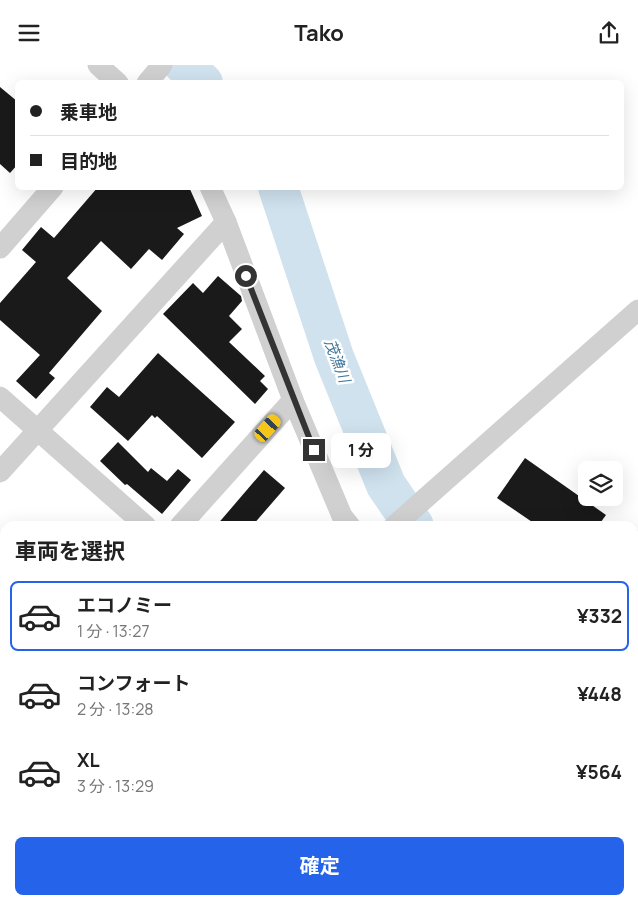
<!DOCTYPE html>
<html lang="ja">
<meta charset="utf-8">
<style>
:root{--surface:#fff;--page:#f2f2f2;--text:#222;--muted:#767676;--line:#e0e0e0;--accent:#2563eb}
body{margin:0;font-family:Manrope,"Noto Sans JP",sans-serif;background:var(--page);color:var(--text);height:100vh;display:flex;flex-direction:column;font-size:19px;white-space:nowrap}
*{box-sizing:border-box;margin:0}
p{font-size:16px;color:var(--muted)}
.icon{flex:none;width:28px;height:28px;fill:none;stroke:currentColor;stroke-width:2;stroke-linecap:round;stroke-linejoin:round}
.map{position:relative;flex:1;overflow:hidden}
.details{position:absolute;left:0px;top:456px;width:639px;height:384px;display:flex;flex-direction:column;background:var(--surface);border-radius:15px 15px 0 0;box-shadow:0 5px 20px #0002}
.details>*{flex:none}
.top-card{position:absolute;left:15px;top:15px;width:609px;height:110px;border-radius:8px;box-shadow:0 5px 20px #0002;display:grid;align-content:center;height:110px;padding:0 15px;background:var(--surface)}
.controls{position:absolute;left:578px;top:396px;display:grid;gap:10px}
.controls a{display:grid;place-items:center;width:45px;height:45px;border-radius:8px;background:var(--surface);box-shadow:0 5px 20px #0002;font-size:25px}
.end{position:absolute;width:22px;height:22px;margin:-11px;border:6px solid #333;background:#fff;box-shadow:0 0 0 2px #fff}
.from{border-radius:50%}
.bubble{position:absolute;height:35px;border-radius:8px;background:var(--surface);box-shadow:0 5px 20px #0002;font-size:16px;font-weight:700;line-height:35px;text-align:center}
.car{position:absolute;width:15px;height:30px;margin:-15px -8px;border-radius:6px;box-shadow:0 0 4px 1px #0007;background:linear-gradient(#f5c518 24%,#345 0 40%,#f5c518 0 76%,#345 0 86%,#f5c518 0)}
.top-card b{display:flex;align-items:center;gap:18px;height:48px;font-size:19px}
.top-card b+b{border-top:1px solid var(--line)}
.top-card i{width:12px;height:12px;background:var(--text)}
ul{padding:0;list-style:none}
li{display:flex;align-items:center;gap:15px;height:70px;margin:0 10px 8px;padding:0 5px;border:2px solid transparent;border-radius:8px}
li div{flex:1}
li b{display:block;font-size:19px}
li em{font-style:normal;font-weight:700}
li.current{border-color:var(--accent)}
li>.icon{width:45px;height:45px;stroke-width:1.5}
h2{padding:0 15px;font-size:22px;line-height:60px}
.primary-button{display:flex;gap:10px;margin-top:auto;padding:10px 15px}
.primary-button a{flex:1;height:58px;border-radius:8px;background:var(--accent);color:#fff;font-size:20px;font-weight:700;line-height:58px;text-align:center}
header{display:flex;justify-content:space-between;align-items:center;height:65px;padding:0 15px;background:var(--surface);font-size:22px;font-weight:700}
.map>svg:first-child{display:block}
</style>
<header><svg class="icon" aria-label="menu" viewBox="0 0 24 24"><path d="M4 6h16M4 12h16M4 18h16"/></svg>Tako<svg class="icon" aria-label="share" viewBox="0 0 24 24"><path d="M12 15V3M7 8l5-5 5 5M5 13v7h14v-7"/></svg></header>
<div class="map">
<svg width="638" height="839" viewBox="0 0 638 839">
<rect width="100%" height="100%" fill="#fff"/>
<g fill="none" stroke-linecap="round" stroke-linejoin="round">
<!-- river -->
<g stroke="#cfe2ee" stroke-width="40">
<polyline points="184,0 203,18"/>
<polyline points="278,122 334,292 386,420 414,461"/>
<polyline points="634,632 638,635"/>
</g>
</g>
<!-- building -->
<g fill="#1a1a1a">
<polygon points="0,22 18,37 18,99 10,108 0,99"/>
<polygon points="98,122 189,122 202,151 177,163 184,169 162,195 149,184 131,204 101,176 67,213 102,246 49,308 55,313 36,334 16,316 40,290 0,255 0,238 36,197 22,185 41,162 54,173"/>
<polygon points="218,211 241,231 242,236 229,251 242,264 229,277 265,311 260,316 268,324 255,339 163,249 193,218 203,228"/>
<polygon points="158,288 235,357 202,393 157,351 155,353 152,350 128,376 90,342 107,322 119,332"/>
<polygon points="118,377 148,407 151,403 167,416 178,404 191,415 162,449 127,419 125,420 100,396"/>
<polygon points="525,393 606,450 598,461 538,461 497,433"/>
<polygon points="264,405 285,423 252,461 216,461"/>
</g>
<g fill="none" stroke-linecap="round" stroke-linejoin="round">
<!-- minor -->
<g stroke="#d0d0d0" stroke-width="21">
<polyline points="98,0 118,18"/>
<polyline points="147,18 162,0"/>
<polyline points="210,122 226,157 293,335 342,451 350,461"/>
<polyline points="0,183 53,122"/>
<polyline points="0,332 146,461"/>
<polyline points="0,407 226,157"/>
<polyline points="180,461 293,335"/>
<polyline points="394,461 638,245"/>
<polyline points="0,799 5,803"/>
<polyline points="634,816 638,807"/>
<polyline points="542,835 548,839"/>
<polyline points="0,839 5,832"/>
<polyline points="620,839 623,835"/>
</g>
<!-- major -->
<g stroke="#ababab" stroke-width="28">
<polyline points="634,485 638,479"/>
<polyline points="376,839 379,835"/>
</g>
</g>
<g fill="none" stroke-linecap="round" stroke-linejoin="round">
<!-- route -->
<polyline stroke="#333" stroke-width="6" points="246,211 314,385"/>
</g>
<g text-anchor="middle" stroke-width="5" stroke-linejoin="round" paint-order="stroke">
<!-- water labels -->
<g font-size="15" font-style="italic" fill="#3f7597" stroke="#fff">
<text transform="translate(337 296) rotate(69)" y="5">茂漁川</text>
</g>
</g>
</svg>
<div class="controls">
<a><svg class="icon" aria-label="layers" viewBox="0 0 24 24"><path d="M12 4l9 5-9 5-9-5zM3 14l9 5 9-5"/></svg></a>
</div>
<i class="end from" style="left:246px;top:211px"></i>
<i class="end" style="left:314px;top:385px"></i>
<div class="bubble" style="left:331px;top:368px;width:60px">1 分</div>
<i class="car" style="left:268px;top:363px;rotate:42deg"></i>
<div class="top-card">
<b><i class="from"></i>乗車地</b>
<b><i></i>目的地</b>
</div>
<section class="details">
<h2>車両を選択</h2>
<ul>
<li class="current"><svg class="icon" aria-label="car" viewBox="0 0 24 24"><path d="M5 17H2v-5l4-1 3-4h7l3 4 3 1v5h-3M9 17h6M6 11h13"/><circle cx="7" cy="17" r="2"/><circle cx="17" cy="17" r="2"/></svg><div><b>エコノミー</b><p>1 分 · 13:27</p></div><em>¥332</em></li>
<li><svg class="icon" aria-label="car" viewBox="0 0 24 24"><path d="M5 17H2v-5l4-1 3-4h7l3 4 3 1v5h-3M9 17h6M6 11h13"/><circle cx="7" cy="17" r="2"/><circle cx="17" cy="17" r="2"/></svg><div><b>コンフォート</b><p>2 分 · 13:28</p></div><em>¥448</em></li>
<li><svg class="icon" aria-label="car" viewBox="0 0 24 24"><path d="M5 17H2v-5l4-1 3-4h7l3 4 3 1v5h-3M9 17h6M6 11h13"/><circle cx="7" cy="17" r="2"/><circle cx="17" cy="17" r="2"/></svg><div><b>XL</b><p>3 分 · 13:29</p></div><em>¥564</em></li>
</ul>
<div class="primary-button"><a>確定</a></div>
</section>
</div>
